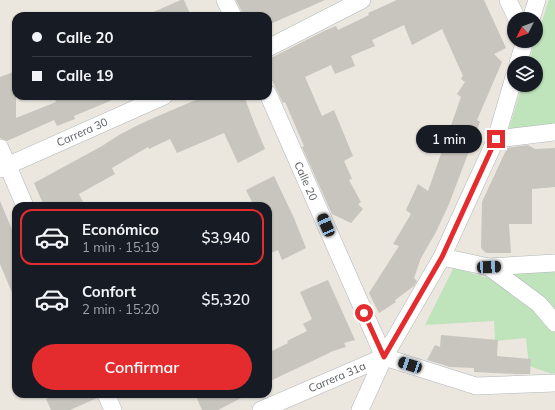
<!DOCTYPE html>
<html lang="es">
<meta charset="utf-8">
<style>
:root{--surface:#171b24;--page:#242831;--text:#f1f3f6;--muted:#9ea1a6;--line:#363941;--accent:#e42c2f}
body{margin:0;font-family:Mulish,sans-serif;background:var(--page);color:var(--text);height:100vh;display:flex;flex-direction:column;font-size:15px;white-space:nowrap}
*{box-sizing:border-box;margin:0}
p{font-size:13px;color:var(--muted)}
.icon{flex:none;width:22px;height:22px;fill:none;stroke:currentColor;stroke-width:2;stroke-linecap:round;stroke-linejoin:round}
.map{position:relative;flex:1;overflow:hidden}
.details{position:absolute;left:12px;top:202px;width:260px;height:196px;display:flex;flex-direction:column;background:var(--surface);border-radius:12px;box-shadow:0 1px 3px #0004}
.details>*{flex:none}
.guide{position:absolute;left:12px;top:12px;width:260px;height:88px;border-radius:12px;box-shadow:0 1px 3px #0004;display:grid;align-content:center;height:88px;padding:0 20px;background:var(--surface)}
.needle{width:26px;rotate:228deg}
.tools{position:absolute;left:507px;top:12px;display:grid;gap:8px}
.tools a{display:grid;place-items:center;width:36px;height:36px;border-radius:50%;background:var(--surface);box-shadow:0 1px 3px #0004;font-size:20px}
.end{position:absolute;width:18px;height:18px;margin:-9px;border:5px solid #e42c2f;background:#fff;box-shadow:0 0 0 2px #fff}
.from{border-radius:50%}
.bubble{position:absolute;height:28px;border-radius:14px;background:var(--surface);box-shadow:0 1px 3px #0004;font-size:13px;font-weight:600;line-height:28px;text-align:center}
.car{position:absolute;width:12px;height:24px;margin:-12px -6px;border-radius:5px;box-shadow:0 0 3px 1px #0007;background:linear-gradient(#222 24%,#8ab4d8 0 40%,#222 0 76%,#8ab4d8 0 86%,#222 0)}
.guide b{display:flex;align-items:center;gap:14px;height:38px;font-size:15px}
.guide b+b{border-top:1px solid var(--line)}
.guide i{width:10px;height:10px;background:var(--text)}
ul{padding:7px 0 0;list-style:none}
li{display:flex;align-items:center;gap:12px;height:56px;margin:0 8px 6px;padding:0 12px;border:2px solid transparent;border-radius:12px}
li div{flex:1}
li b{display:block;font-size:15px}
li em{font-style:normal;font-weight:600}
li.active{border-color:var(--accent)}
li>.icon{width:36px;height:36px;stroke-width:1.5}
.action{display:flex;gap:8px;margin-top:auto;padding:8px 20px}
.action a{flex:1;height:46px;border-radius:24px;background:var(--accent);color:#fff;font-size:16px;font-weight:600;line-height:46px;text-align:center}
.map>svg:first-child{display:block}
</style>
<div class="map">
<svg width="555" height="410" viewBox="0 0 555 410">
<rect width="100%" height="100%" fill="#ebe7df"/>
<!-- green -->
<g fill="#bfe3bb">
<polygon points="549,0 555,0 555,124 509,129 522,85 536,85 536,63 529,63 535,41 536,41 538,33"/>
<polygon points="454,267 483,277 555,270 555,373 552,374 529,366 526,338 495,341 494,321 425,325"/>
</g>
<!-- building -->
<g fill="#c8c4be">
<polygon points="181,0 184,0 191,16 144,16"/>
<polygon points="236,0 325,0 268,25 268,16 243,16 242,12"/>
<polygon points="397,0 484,0 506,48 494,54 502,62 477,120 480,122 449,204 436,232 421,258 414,278 417,281 414,286 395,300 396,302 379,313 369,293 399,246 393,244 411,214 406,210 418,184 428,191 461,97 457,94 465,82 461,79 463,76 442,29 412,45 404,25 372,40 375,46 351,56 355,66 335,74 331,65 305,77 322,116 334,110 353,156 344,161 352,179 349,180 361,202 358,204 363,209 351,223 332,214 302,147 304,146 285,102 283,103 268,72 268,58 273,57 324,31 336,26 338,30 369,15 368,13"/>
<polygon points="16,71 16,118 56,102 54,96 122,96 74,116 75,119 57,126 54,120 7,141 0,138 0,77"/>
<polygon points="205,96 244,96 255,125 265,149 238,163 224,133 177,153 170,139 149,149 148,147 112,168 115,174 79,194 85,206 44,206 34,183 102,146 119,135 136,126 158,116"/>
<polygon points="528,145 535,149 555,148 555,187 532,189 532,224 509,224 511,253 486,253 481,248 482,202 507,148"/>
<polygon points="274,176 294,218 306,248 282,260 278,250 268,254 268,206 254,206 246,190"/>
<polygon points="0,201 16,239 16,302 0,264"/>
<polygon points="328,280 355,340 344,343 346,347 333,351 302,366 268,382 268,353 288,343 287,341 307,331 303,324 312,319 300,292"/>
<polygon points="441,335 498,340 497,356 531,359 530,374 516,374 474,372 474,368 450,367 427,360 435,345 440,347"/>
<polygon points="56,394 96,394 97,398 70,410 51,410 46,399"/>
<polygon points="195,394 249,394 218,410 202,410"/>
</g>
<g fill="none" stroke-linecap="round" stroke-linejoin="round">
<!-- street casing -->
<g stroke="#b2b6ba" stroke-width="18">
<g id="street">
<polyline points="225,0 233,16"/>
<polyline points="508,0 517,19"/>
<polyline points="531,19 537,0"/>
<polyline points="268,48 362,0"/>
<polyline points="518,63 525,41"/>
<polyline points="268,94 384,357"/>
<polyline points="496,139 555,132"/>
<polyline points="0,148 25,206"/>
<polyline points="0,169 164,96"/>
<polyline points="442,257 489,267 555,263"/>
<polyline points="489,267 539,304 555,323"/>
<polyline points="106,394 113,410"/>
<polyline points="261,410 384,357 476,386 555,383"/>
<polyline points="360,410 384,357 442,257 496,139 514,77"/>
</g>
</g>
<!-- street -->
<use href="#street" stroke="#fff" stroke-width="17"/>
</g>
<g fill="none" stroke-linecap="round" stroke-linejoin="round">
<!-- route -->
<polyline stroke="#e42c2f" stroke-width="5" points="364,313 384,357 442,257 496,139"/>
</g>
<g text-anchor="middle" stroke-width="3" stroke-linejoin="round" paint-order="stroke">
<!-- street labels -->
<g font-size="11" fill="#585c60" stroke="#fff">
<text transform="translate(82 132) rotate(-24)" y="4">Carrera 30</text>
<text transform="translate(306 181) rotate(66)" y="4">Calle 20</text>
<text transform="translate(337 377) rotate(-23)" y="4">Carrera 31a</text>
</g>
</g>
</svg>
<div class="tools">
<a><svg class="needle" viewBox="-14 -14 28 28"><path d="M0-13l5 13h-10z" fill="#e53935"/><path d="M0 13l5-13h-10z" fill="#9ea1a6"/></svg></a>
<a><svg class="icon" aria-label="layers" viewBox="0 0 24 24"><path d="M12 4l9 5-9 5-9-5zM3 14l9 5 9-5"/></svg></a>
</div>
<i class="end from" style="left:364px;top:313px"></i>
<i class="end" style="left:496px;top:139px"></i>
<div class="bubble" style="left:416px;top:125px;width:66px">1 min</div>
<i class="car" style="left:326px;top:225px;rotate:336deg"></i>
<i class="car" style="left:489px;top:267px;rotate:87deg"></i>
<i class="car" style="left:410px;top:365px;rotate:288deg"></i>
<div class="guide">
<b><i class="from"></i>Calle 20</b>
<b><i></i>Calle 19</b>
</div>
<section class="details">
<ul>
<li class="active"><svg class="icon" aria-label="car" viewBox="0 0 24 24"><path d="M5 17H2v-5l4-1 3-4h7l3 4 3 1v5h-3M9 17h6M6 11h13"/><circle cx="7" cy="17" r="2"/><circle cx="17" cy="17" r="2"/></svg><div><b>Económico</b><p>1 min · 15:19</p></div><em>$3,940</em></li>
<li><svg class="icon" aria-label="car" viewBox="0 0 24 24"><path d="M5 17H2v-5l4-1 3-4h7l3 4 3 1v5h-3M9 17h6M6 11h13"/><circle cx="7" cy="17" r="2"/><circle cx="17" cy="17" r="2"/></svg><div><b>Confort</b><p>2 min · 15:20</p></div><em>$5,320</em></li>
</ul>
<div class="action"><a>Confirmar</a></div>
</section>
</div>
